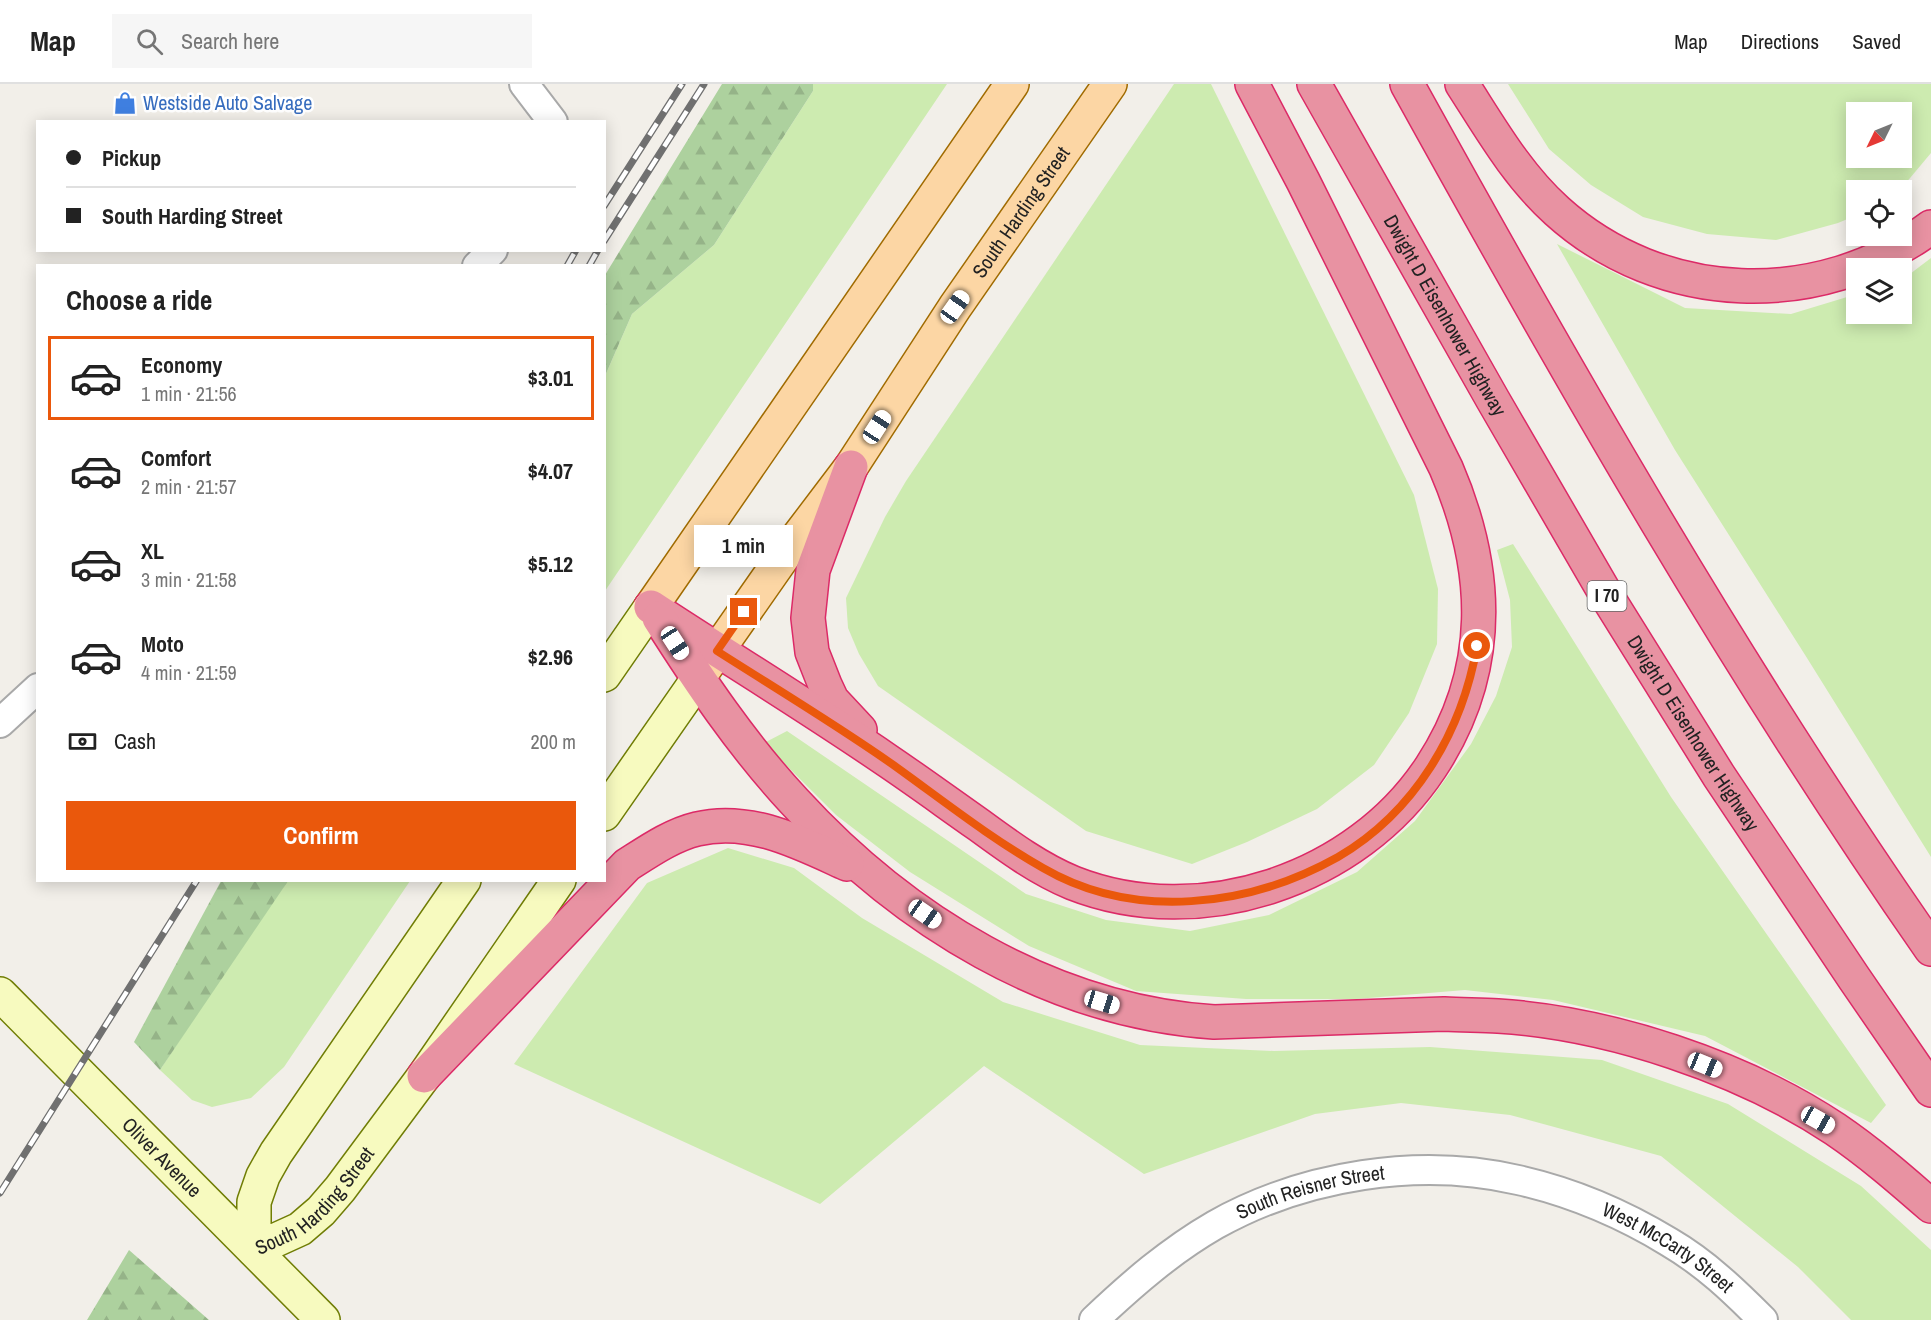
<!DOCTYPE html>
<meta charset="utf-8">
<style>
:root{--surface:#fff;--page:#f6f6f6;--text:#222;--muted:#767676;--line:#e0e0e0;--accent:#ea580c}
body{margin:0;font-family:"Archivo Narrow",sans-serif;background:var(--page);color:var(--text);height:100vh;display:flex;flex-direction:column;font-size:22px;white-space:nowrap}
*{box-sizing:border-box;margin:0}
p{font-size:20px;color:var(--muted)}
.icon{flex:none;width:33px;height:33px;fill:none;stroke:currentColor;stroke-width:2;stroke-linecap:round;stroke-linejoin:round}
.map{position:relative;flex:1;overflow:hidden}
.details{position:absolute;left:36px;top:180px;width:570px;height:618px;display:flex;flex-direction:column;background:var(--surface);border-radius:0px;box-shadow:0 3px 15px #0003}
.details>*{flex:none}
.banner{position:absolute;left:36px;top:36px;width:570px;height:132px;border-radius:0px;box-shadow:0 3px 15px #0003;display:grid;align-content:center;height:132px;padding:0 30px;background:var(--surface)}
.needle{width:39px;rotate:227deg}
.buttons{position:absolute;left:1846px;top:18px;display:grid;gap:12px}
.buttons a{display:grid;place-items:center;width:66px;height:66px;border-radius:0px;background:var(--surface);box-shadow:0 3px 15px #0003;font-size:30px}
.end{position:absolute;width:27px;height:27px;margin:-14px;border:8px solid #ea580c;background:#fff;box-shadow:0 0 0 3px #fff}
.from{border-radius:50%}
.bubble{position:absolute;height:42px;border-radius:0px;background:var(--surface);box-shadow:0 3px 15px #0003;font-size:20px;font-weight:700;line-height:42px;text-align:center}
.car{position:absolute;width:18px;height:36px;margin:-18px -9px;border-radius:8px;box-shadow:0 0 4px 2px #0007;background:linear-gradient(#fff 24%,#345 0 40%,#fff 0 76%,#345 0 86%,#fff 0)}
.banner b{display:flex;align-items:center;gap:21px;height:57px;font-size:22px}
.banner b+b{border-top:2px solid var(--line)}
.banner i{width:15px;height:15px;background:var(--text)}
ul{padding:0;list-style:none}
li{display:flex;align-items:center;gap:18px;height:84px;margin:0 12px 9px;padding:0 18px;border:3px solid transparent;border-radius:0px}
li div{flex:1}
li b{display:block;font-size:22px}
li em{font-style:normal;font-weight:700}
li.selected{border-color:var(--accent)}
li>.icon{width:54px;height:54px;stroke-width:1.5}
h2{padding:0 30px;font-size:27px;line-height:72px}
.pay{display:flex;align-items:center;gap:15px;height:66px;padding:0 30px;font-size:22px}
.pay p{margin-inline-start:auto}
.button{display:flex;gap:12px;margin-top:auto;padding:12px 30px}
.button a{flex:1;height:69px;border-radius:0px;background:var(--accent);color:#fff;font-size:24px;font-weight:700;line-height:69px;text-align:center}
header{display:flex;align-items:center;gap:36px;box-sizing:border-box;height:84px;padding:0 30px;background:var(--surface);border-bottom:2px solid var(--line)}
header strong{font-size:28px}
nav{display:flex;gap:33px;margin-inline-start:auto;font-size:21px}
.search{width:420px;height:54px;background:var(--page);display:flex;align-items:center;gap:15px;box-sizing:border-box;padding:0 21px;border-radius:0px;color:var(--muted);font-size:22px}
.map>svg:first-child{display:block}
</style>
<header>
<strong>Map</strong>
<div class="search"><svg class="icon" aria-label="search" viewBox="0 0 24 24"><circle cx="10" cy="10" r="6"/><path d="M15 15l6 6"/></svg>Search here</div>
<nav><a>Map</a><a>Directions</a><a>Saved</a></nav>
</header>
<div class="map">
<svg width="1931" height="1236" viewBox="0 0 1931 1236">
<defs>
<pattern id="forest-firs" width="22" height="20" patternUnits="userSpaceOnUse" patternTransform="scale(1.5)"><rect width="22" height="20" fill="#add19e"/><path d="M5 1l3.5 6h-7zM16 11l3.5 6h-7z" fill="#95b388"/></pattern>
</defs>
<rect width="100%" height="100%" fill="#f2efe9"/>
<!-- grass -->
<g fill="#cdebb0" fill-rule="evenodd">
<polygon points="813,0 947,0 605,507 605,292 632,230 714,161 813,7"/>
<polygon points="1174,0 1211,0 1414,411 1438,505 1437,560 1409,629 1374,681 1317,725 1247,758 1192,780 1086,747 878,602 859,570 848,544 846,514 885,433 906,397"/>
<path d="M1508,0h423v69l-31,37h-43v25l-19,8 -62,17 -69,-6 -64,-17 -52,-32 -42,-36zM1857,28h45v46h-45z"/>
<polygon points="1557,160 1685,224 1791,230 1857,210 1857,230 1902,230 1902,196 1931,174 1931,773 1807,574 1675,366"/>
<polygon points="1513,460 1671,713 1886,1021 1871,1039 1705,952 1553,916 1465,906 1356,915 1246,915 1136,907 1029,862 910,788 836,731 764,659 787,647 1026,810 1106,836 1190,847 1269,831 1357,788 1415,737 1471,660 1496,612 1512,563 1510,516 1497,466"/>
<polygon points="728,764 794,784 862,834 1003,918 1140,961 1274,967 1430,963 1602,976 1728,1020 1861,1102 1931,1166 1931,1236 1851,1236 1798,1183 1661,1072 1510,1031 1401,1019 1315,1030 1144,1090 984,982 820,1120 514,980 647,799"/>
<polygon points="284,797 410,797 284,983 251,1014 212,1023 192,1016 160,986"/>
</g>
<!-- forest -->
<g fill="url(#forest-firs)">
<polygon points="722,0 813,0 813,7 714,161 632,230 605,292 605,191"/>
<polygon points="221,797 288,797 160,986 134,958"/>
<polygon points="129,1166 209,1236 87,1236"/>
</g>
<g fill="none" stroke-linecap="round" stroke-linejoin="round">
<!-- street casing -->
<g stroke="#a9a9a9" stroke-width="32">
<g id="street">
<polyline points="524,0 553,38"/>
<polyline points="477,182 493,166"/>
<polyline points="0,639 38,604"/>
<path id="s1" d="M1094,1236c38,-36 76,-69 121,-95 89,-50 204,-68 303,-45 53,12 105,34 151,62 36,21 65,49 94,78"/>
</g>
</g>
<!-- secondary casing -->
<g stroke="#707d05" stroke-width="36">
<g id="secondary">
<polyline points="604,591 651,523"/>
<polyline points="604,730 698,595"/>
<path id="s2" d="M464,796l-188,273 -13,23 -9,26v48l46,-21 21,-18 19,-22 84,-113 135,-196"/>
<path id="s3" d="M0,910l323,326"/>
</g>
</g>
<!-- primary casing -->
<g stroke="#a06b00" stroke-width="36">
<g id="primary">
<polyline points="651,523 1012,0"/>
<path id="s4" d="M701,590l84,-120 66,-87 104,-160 155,-223"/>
</g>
</g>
<!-- highway casing -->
<g stroke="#dc2a67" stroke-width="36">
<g id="highway">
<path id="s5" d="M1314,0l179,316 115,198 111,178 135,202 77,112"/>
<path d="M1407,0c163,295 331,588 524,865"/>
<path d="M1462,0c29,45 55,91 95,127 104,94 262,100 374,16"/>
<polyline points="851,383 813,486 808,534 812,568 825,601 832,616 860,646"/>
<path d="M651,523c79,52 160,101 237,154 31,21 61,43 91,64 30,22 60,44 94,58 127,50 284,-3 358,-116 63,-96 59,-197 15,-299l-143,-287 -51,-97"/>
<path d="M659,534c40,63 83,127 135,183 109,119 256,210 420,221l230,-8c18,1 36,1 54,2 111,7 244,51 337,113 34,23 65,50 96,77"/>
<path d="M424,992l203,-211c22,-14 45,-30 70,-36 53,-13 104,14 150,35"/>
</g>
</g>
<!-- street -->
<use href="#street" stroke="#fff" stroke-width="28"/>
<!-- secondary -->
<use href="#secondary" stroke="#f7fabf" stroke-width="33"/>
<!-- primary -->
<use href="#primary" stroke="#fcd6a4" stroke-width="33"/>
<!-- highway -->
<use href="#highway" stroke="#e892a2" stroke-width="33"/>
<!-- rail casing -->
<g stroke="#707070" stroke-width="7">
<g id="rail">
<polyline points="604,122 682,0"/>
<polyline points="604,157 704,0"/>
<polyline points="567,182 576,166"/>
<polyline points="589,182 598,166"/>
<polyline points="0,1109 197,796"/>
</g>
</g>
<!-- rail -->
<use href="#rail" stroke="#fff" stroke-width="4.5" stroke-dasharray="14" stroke-linecap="butt"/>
</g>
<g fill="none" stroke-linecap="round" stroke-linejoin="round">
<!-- route -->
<path stroke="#ea580c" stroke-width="8" d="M744,528l-27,39c58,37 118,73 175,113 49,35 98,74 151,104 91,53 206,39 295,-11 77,-45 124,-125 139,-211"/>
</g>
<!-- icons -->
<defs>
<g id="shop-bare" transform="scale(1.8)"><path d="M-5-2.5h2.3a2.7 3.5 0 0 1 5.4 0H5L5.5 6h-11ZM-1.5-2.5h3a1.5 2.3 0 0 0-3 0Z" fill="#3f7fe0" stroke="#fff" stroke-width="2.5" paint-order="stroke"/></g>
</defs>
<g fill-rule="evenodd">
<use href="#shop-bare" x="125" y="19"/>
</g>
<g text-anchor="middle" stroke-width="5" stroke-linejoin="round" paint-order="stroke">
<!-- shield labels -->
<rect fill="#fff" stroke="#646464" stroke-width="1.5" x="1587.5" y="497" width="39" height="30" rx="4.5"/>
<g font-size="18" font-weight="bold" fill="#222">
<text x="1607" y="518">I 70</text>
</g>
<!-- shop labels -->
<g font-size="20" fill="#366cbe" stroke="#fff" text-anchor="start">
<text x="143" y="26">Westside Auto Salvage</text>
</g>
<!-- street labels -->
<g font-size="20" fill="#222" stroke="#fff">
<text dy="7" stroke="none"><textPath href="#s4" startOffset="562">South Harding Street</textPath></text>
<text dy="7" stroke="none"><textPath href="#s5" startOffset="266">Dwight D Eisenhower Highway</textPath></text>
<text dy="7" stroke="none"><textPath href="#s5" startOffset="752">Dwight D Eisenhower Highway</textPath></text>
<text dy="7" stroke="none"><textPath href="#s3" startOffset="230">Oliver Avenue</textPath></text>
<text dy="7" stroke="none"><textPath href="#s2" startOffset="513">South Harding Street</textPath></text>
<text dy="7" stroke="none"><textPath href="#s1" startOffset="256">South Reisner Street</textPath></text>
<text dy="7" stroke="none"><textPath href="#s1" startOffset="633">West McCarty Street</textPath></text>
</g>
</g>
</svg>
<div class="buttons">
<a><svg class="needle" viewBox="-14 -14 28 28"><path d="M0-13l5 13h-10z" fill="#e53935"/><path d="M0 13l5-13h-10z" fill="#767676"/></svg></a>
<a><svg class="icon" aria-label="locate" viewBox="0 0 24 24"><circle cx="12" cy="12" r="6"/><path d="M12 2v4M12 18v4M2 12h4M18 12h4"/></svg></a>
<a><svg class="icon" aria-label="layers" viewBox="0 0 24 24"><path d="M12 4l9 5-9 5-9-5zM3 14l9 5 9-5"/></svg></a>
</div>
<i class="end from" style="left:1477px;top:562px"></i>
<i class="end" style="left:744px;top:528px"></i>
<div class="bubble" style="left:694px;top:441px;width:99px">1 min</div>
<i class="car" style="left:955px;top:223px;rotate:35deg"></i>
<i class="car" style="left:877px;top:343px;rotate:33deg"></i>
<i class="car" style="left:675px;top:559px;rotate:147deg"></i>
<i class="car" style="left:925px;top:830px;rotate:125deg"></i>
<i class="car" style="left:1102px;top:918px;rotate:107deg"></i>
<i class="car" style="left:1705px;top:981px;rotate:112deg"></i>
<i class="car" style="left:1818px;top:1036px;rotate:119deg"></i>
<div class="banner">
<b><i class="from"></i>Pickup</b>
<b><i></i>South Harding Street</b>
</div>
<section class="details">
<h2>Choose a ride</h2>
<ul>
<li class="selected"><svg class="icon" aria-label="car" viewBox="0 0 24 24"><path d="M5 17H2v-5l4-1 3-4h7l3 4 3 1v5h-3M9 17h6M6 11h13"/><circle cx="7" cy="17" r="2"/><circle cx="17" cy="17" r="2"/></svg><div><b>Economy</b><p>1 min · 21:56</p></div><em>$3.01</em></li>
<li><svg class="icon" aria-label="car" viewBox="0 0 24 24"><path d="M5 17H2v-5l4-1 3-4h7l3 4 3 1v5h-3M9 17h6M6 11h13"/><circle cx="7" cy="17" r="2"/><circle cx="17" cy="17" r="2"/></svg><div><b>Comfort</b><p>2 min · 21:57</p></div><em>$4.07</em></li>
<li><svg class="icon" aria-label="car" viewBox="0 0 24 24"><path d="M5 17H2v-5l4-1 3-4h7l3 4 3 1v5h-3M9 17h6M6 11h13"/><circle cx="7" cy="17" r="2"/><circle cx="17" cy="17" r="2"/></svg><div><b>XL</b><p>3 min · 21:58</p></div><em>$5.12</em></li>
<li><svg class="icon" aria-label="car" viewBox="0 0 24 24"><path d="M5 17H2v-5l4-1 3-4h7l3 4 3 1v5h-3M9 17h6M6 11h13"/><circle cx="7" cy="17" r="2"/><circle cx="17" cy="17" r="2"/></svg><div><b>Moto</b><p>4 min · 21:59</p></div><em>$2.96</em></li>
</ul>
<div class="pay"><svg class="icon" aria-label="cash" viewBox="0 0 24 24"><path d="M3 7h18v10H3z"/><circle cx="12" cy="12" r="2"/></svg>Cash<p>200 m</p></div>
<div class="button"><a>Confirm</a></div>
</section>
</div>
